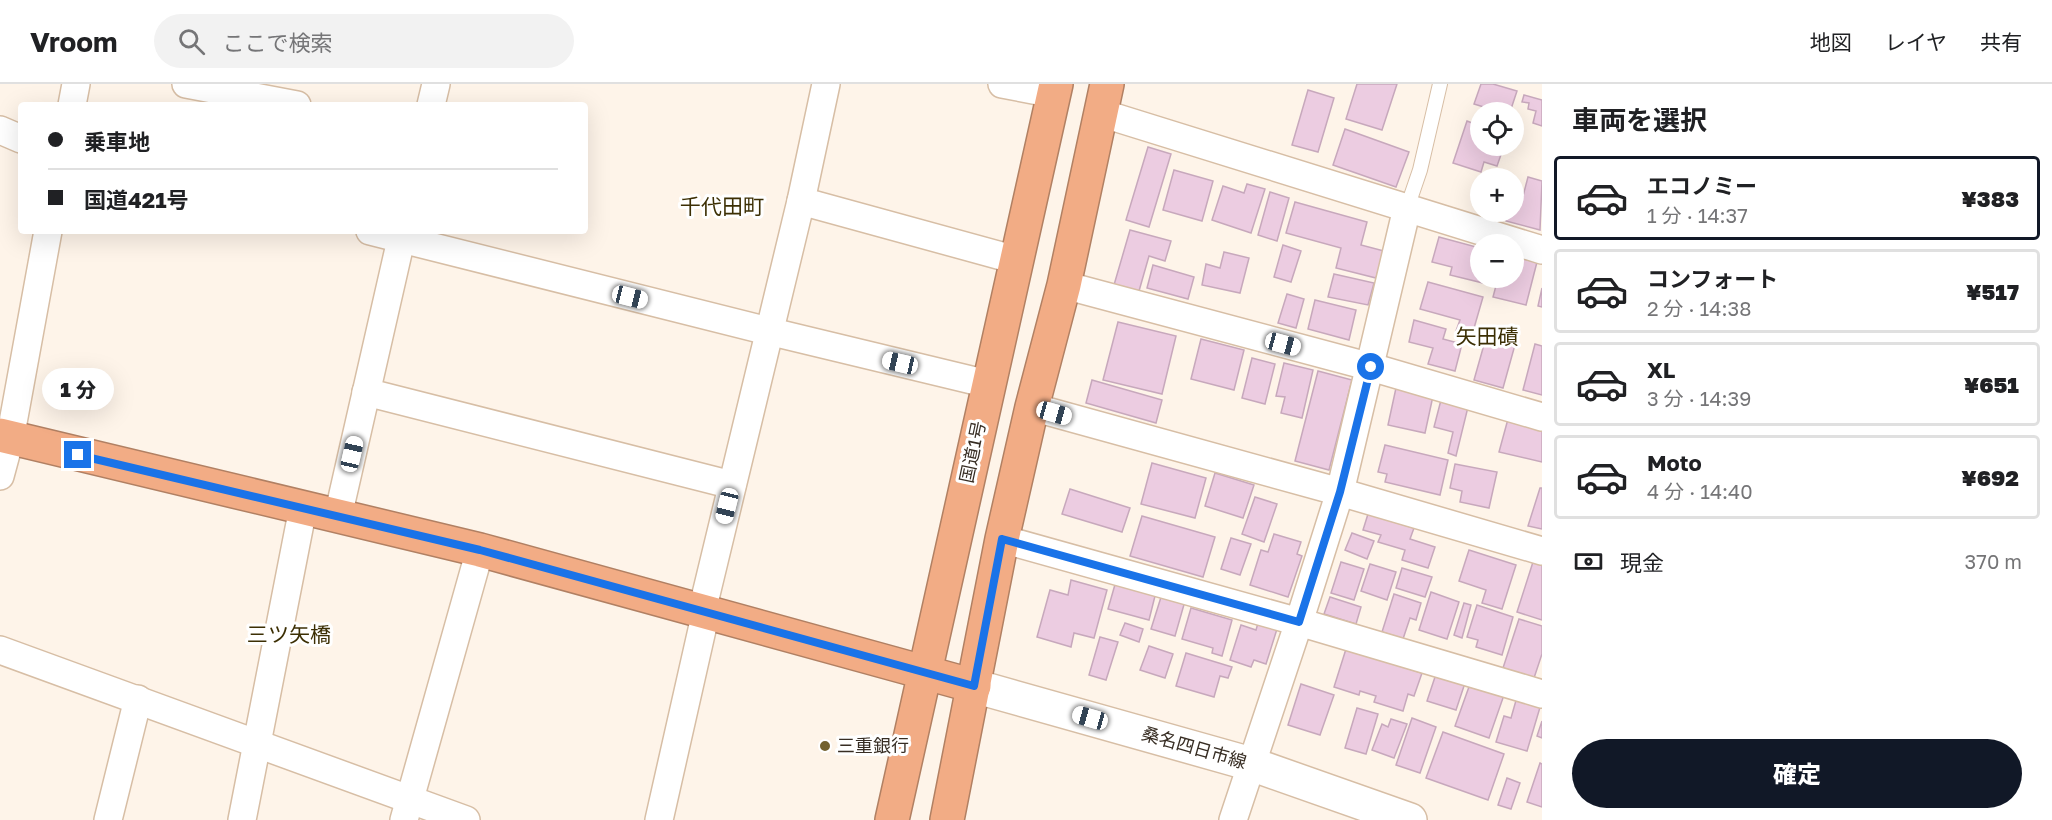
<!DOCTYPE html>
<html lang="ja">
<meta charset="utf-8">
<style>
:root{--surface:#fff;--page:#f2f2f2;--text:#202124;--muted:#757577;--line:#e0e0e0;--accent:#111827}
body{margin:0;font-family:"Golos Text","Noto Sans JP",sans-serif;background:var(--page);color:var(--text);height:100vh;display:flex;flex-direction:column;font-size:22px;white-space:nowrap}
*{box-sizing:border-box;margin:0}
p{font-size:20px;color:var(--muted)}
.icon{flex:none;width:33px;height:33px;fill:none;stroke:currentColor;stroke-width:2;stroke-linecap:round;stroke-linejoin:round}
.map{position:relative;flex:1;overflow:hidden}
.sheet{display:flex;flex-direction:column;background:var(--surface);width:510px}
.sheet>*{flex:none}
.hud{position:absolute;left:18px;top:18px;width:570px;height:132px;border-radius:6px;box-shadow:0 6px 24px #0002;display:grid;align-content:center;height:132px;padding:0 30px;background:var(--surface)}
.tools{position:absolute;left:1470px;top:18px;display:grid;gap:12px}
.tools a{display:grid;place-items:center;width:54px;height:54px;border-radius:50%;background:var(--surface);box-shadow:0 6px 24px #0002;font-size:30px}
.end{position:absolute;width:27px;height:27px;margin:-14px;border:8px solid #1a73e8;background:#fff;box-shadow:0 0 0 3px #fff}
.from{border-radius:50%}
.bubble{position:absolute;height:42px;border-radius:21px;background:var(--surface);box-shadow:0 6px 24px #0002;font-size:20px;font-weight:800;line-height:42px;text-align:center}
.car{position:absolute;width:18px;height:36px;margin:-18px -9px;border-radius:8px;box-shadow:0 0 4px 2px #0007;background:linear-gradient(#fff 24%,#345 0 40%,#fff 0 76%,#345 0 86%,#fff 0)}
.hud b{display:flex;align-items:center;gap:21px;height:57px;font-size:22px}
.hud b+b{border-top:2px solid var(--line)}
.hud i{width:15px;height:15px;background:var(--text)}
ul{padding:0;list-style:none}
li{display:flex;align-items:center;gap:18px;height:84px;margin:0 12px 9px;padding:0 18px;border:3px solid var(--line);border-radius:6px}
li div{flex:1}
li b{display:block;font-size:22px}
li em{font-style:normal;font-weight:800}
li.active{border-color:var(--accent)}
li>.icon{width:54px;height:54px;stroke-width:1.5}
h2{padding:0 30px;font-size:27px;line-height:72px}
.pay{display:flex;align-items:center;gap:15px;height:66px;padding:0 30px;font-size:22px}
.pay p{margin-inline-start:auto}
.button{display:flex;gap:12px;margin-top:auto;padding:12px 30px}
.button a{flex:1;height:69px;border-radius:36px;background:var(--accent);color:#fff;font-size:24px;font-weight:800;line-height:69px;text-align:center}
header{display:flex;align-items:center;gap:36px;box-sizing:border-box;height:84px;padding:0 30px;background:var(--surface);border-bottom:2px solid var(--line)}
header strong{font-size:28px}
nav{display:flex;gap:33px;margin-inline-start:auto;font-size:21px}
.search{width:420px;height:54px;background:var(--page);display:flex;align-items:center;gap:15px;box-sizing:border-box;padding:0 21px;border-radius:33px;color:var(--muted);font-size:22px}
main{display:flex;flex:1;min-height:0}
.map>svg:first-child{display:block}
</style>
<header>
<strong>Vroom</strong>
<div class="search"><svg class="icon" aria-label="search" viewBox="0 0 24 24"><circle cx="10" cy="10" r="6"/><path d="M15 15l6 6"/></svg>ここで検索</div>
<nav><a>地図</a><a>レイヤ</a><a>共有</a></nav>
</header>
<main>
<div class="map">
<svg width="1542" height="736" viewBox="0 0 1542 736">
<rect width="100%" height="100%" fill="#fef4e9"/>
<!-- building -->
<g fill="#eccce1" stroke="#c7a8bc" stroke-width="1.5">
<polygon points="1357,0 1397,0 1382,46 1346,35"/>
<polygon points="1481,0 1493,0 1517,7 1510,28 1500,28 1474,20"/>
<polygon points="1308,6 1334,14 1318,68 1292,61"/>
<polygon points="1524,11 1542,16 1542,42 1533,39 1536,27 1528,25 1529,19 1522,18"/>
<polygon points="1467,37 1480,42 1480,62 1504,62 1497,82 1484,78 1481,88 1453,79"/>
<polygon points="1345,45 1409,68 1396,103 1333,81"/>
<polygon points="1148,63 1171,70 1149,143 1126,136"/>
<polygon points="1174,86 1213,97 1202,137 1163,126"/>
<polygon points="1528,93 1542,97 1540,146 1506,137 1508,128 1514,128 1514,110 1523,112"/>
<polygon points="1247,100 1265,105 1251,149 1212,136 1223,102 1244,109"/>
<polygon points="1270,108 1289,114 1277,157 1258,151"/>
<polygon points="1295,118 1367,138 1361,161 1384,167 1376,194 1336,184 1341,164 1286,149"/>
<polygon points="1130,146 1171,157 1165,177 1149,172 1139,207 1114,201"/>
<polygon points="1439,153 1480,164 1480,194 1484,194 1483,199 1450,191 1452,183 1432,178"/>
<polygon points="1283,161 1301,167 1291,198 1274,193"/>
<polygon points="1224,168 1249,174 1240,209 1202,201 1206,180 1220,184"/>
<polygon points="1519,174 1537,178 1526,221 1493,213 1498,194 1513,197"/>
<polygon points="1153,181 1194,193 1188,215 1147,204"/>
<polygon points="1334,190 1374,199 1368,221 1328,213"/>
<polygon points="1428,198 1483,213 1472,251 1456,247 1460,236 1420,225"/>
<polygon points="1542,204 1542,223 1538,222"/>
<polygon points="1287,210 1304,215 1296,244 1278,239"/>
<polygon points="1315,216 1356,226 1349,256 1308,245"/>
<polygon points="1414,236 1446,245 1443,255 1462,260 1455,287 1428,280 1433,264 1409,258"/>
<polygon points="1118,238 1176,252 1162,310 1103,296"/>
<polygon points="1489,243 1518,250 1503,304 1474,296"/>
<polygon points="1201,255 1244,266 1234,306 1191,295"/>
<polygon points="1535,260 1542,262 1542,311 1523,306"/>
<polygon points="1252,274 1275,280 1265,320 1242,314"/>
<polygon points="1284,279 1313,286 1302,334 1281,329 1285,313 1276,312"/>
<polygon points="1318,287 1352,296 1329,386 1295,377"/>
<polygon points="1092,296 1162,316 1156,339 1086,319"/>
<polygon points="1396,304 1433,312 1425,349 1388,341"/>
<polygon points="1441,316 1468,323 1456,372 1448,369 1453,348 1434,343"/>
<polygon points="1508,335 1542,344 1542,378 1499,368"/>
<polygon points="1385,361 1448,376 1440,411 1385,398 1387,390 1378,388"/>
<polygon points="1152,379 1206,394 1195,434 1141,420"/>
<polygon points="1455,380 1497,388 1489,424 1460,418 1462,407 1450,404"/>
<polygon points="1215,389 1254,401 1243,434 1205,422"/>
<polygon points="1540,404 1542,404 1542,445 1528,442"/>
<polygon points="1070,405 1130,424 1122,448 1062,430"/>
<polygon points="1255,413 1277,420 1264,458 1242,450"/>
<polygon points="1368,430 1414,444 1410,455 1435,463 1428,484 1402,476 1405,466 1378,458 1381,451 1363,446"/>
<polygon points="1142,432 1215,453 1203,493 1130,472"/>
<polygon points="1352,449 1374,457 1367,475 1345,466"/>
<polygon points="1274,450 1301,458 1297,470 1302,472 1288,513 1250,501 1261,466 1268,468"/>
<polygon points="1231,454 1251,460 1240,491 1221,485"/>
<polygon points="1469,466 1516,481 1502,525 1482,519 1486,506 1459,497"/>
<polygon points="1341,478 1364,485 1354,516 1331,509"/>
<polygon points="1533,478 1542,481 1542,536 1517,528"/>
<polygon points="1370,480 1396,488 1387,516 1361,507"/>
<polygon points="1402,484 1432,493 1425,513 1396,504"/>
<polygon points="1071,496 1107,506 1094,554 1074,549 1071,563 1037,553 1050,506 1068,511"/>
<polygon points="1116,497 1156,508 1149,536 1108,525"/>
<polygon points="1431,508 1459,518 1447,555 1419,546"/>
<polygon points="1162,510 1185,517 1175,552 1151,545"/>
<polygon points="1394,510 1421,519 1416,536 1410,534 1403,555 1382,548"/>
<polygon points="1330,513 1361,523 1356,540 1324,530"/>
<polygon points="1464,519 1471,521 1462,554 1454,551"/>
<polygon points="1477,521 1513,533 1502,571 1476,563 1478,556 1467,553"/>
<polygon points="1191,524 1232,536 1222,572 1212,569 1213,564 1182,555"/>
<polygon points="1519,535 1542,542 1542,570 1534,594 1503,584"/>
<polygon points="1125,539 1143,545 1139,558 1120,551"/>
<polygon points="1258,539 1277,545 1266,580 1254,576 1251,583 1230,576 1241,541 1256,546"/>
<polygon points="1100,553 1118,558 1106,596 1089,591"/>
<polygon points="1149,562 1173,570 1165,594 1140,586"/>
<polygon points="1346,565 1422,589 1414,612 1408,610 1403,627 1374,618 1376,612 1360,607 1359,611 1334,603"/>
<polygon points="1186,569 1232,583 1228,594 1220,592 1214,613 1176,602"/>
<polygon points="1436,590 1465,599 1456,626 1427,617"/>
<polygon points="1301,600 1334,611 1320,651 1288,641"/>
<polygon points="1470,600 1504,611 1489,654 1455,642"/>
<polygon points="1517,613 1541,620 1527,667 1496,658 1504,632 1511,634"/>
<polygon points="1357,624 1378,630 1366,670 1345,664"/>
<polygon points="1412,634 1436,643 1420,689 1396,681"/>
<polygon points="1391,635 1407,640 1394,674 1372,666 1382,640 1388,643"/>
<polygon points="1542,637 1542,654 1537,652"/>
<polygon points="1443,648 1504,670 1488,716 1426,694"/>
<polygon points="1540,679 1542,680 1542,723 1527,718"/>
<polygon points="1507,694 1520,699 1511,725 1498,721"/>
</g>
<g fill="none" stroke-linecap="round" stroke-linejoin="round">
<!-- lane casing -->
<g stroke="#d7bea5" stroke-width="16">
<polyline id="lane" points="1407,124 1420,86 1440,0"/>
</g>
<!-- street casing -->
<g stroke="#d7bea5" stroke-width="30">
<g id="street">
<polyline points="186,0 297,21"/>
<polyline points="1002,0 1054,10"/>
<polyline points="72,21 76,0"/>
<polyline points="431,21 436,0"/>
<polyline points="1101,29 1542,166"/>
<polyline points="0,46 21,55"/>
<polyline points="801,117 1016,176"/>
<polyline points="370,147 768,247 988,300"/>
<polyline points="1064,201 1371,283 1542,333"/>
<polyline points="366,308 732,401"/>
<polyline points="1032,323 1340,408 1542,467"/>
<polyline points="0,392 10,355 48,147"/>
<polyline points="338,432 403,147"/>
<polyline points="1002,455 1299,538 1542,610"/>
<polyline points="702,527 801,117 826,0"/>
<polyline points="0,566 466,736"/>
<polyline points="108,736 138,615"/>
<polyline points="242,736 303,424"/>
<polyline points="404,736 480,466"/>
<polyline points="659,736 706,528"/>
<polyline points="1233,736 1299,538 1340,408 1407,124"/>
</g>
</g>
<!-- secondary casing -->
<g stroke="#d7bea5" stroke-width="36">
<polyline id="secondary" points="974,602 1251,680 1410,736"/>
</g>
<!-- highway casing -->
<g stroke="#b18063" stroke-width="36">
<g id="highway">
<polyline points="0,351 480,466 974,602"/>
<polyline points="892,736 1056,0"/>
<polyline points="947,736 1002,455 1032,323 1064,201 1107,0"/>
</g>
</g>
<!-- lane -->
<use href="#lane" stroke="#fff" stroke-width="14"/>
<!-- street -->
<use href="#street" stroke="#fff" stroke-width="27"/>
<!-- secondary -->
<use href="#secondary" stroke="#fff" stroke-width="33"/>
<!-- highway -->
<use href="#highway" stroke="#f2ac85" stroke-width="33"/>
</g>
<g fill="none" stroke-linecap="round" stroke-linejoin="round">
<!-- route -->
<polyline stroke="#1a73e8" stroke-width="8" points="78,371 480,466 974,602 1002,455 1299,538 1340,408 1371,283"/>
</g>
<!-- markers -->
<circle fill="#72612f" stroke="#fff" stroke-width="2" cx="825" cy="662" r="6"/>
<g text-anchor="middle" stroke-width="6" stroke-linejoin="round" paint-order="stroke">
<!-- street labels -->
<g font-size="18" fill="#372d23" stroke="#fff">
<text transform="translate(973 368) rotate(-78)" y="6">国道1号</text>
<text transform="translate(1194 664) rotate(16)" y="6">桑名四日市線</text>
</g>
<!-- poi labels -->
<g font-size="18" fill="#372d23" stroke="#fff" text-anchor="start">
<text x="837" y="668">三重銀行</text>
</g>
<!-- quarter labels -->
<g font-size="21" fill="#3c2f04" stroke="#fff">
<text x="722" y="130">千代田町</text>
<text x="1487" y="260">矢田磧</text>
<text x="289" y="558">三ツ矢橋</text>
</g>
</g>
</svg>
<div class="tools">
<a><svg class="icon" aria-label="locate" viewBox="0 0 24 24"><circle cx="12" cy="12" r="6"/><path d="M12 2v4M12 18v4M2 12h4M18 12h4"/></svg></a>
<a>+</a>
<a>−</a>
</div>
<i class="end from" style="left:1371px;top:283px"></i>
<i class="end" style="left:78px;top:371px"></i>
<div class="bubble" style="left:42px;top:284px;width:72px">1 分</div>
<i class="car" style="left:630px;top:213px;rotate:104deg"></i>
<i class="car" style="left:1283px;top:260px;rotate:105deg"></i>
<i class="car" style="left:900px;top:279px;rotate:283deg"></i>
<i class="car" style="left:1054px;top:329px;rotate:106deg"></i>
<i class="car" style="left:352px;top:370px;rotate:13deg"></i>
<i class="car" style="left:727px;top:422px;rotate:194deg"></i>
<i class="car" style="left:1090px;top:634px;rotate:286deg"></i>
<div class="hud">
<b><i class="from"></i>乗車地</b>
<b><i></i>国道421号</b>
</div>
</div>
<section class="sheet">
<h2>車両を選択</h2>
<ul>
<li class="active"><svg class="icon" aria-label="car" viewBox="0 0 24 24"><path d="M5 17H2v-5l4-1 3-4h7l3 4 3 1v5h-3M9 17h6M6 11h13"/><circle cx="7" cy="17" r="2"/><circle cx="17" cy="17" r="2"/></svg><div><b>エコノミー</b><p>1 分 · 14:37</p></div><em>¥383</em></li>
<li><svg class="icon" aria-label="car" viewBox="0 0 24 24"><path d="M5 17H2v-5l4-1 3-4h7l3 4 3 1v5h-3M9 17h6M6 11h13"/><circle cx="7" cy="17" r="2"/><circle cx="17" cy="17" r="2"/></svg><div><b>コンフォート</b><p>2 分 · 14:38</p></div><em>¥517</em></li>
<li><svg class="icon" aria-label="car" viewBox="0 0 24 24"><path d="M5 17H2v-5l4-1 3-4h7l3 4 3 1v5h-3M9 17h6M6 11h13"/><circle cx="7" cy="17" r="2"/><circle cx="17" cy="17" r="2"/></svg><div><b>XL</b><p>3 分 · 14:39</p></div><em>¥651</em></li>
<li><svg class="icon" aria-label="car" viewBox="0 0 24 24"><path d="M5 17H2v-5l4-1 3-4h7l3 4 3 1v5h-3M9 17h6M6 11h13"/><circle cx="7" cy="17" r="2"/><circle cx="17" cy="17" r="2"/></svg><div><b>Moto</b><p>4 分 · 14:40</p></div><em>¥692</em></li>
</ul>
<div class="pay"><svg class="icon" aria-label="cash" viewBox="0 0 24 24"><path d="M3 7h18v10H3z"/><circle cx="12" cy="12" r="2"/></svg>現金<p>370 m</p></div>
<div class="button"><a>確定</a></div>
</section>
</main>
